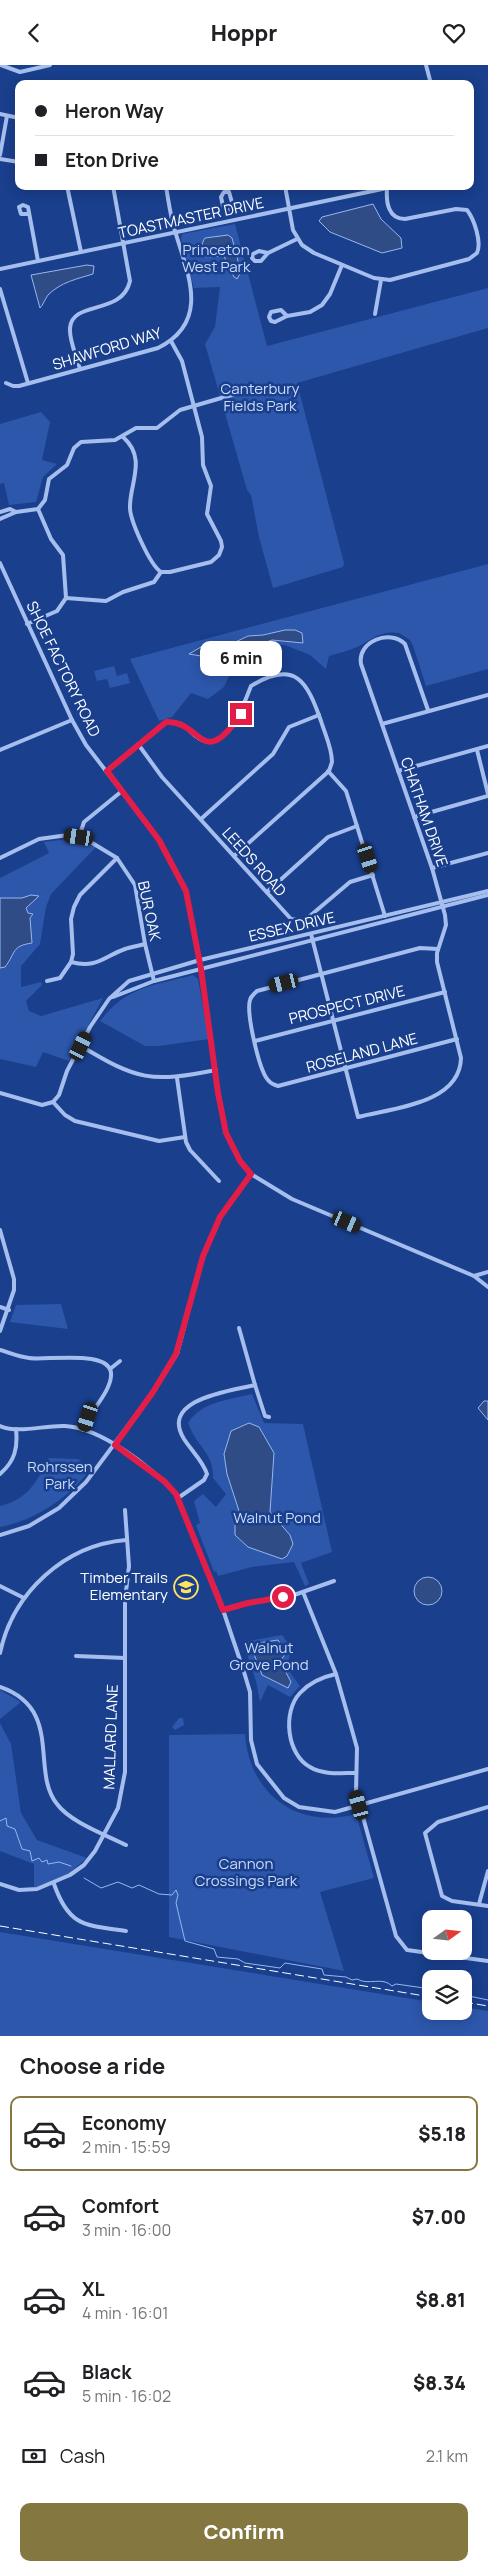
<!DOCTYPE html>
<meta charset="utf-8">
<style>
:root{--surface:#fff;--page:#f2f2f2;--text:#202124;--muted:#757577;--line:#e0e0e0;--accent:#847840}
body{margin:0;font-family:Manrope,sans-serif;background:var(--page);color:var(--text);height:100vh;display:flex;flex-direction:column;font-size:19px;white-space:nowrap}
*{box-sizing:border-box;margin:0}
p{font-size:16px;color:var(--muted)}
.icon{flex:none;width:28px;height:28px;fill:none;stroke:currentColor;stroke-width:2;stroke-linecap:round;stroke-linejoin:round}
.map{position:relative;height:1971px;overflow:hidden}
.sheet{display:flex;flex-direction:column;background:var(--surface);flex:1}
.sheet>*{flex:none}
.top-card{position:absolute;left:15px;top:15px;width:459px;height:110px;border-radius:10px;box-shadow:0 2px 12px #0003;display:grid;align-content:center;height:110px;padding:0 20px;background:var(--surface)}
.needle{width:32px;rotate:75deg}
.fabs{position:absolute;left:422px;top:1845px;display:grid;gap:10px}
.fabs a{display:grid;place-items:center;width:50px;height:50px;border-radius:10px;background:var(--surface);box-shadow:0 2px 12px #0003;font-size:25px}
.end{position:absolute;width:22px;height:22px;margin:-11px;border:6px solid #e11d48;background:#fff;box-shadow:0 0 0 2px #fff}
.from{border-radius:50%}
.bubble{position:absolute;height:35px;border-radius:10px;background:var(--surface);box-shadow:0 2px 12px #0003;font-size:16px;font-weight:800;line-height:35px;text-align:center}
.car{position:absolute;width:15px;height:30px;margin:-15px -8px;border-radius:6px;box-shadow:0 0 4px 1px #0007;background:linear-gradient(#222 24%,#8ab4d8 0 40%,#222 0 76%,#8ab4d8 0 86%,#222 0)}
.top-card b{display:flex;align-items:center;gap:18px;height:48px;font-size:19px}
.top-card b+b{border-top:1px solid var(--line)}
.top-card i{width:12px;height:12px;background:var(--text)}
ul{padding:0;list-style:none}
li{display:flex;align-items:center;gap:15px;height:75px;margin:0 10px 8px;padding:0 10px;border:2px solid transparent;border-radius:10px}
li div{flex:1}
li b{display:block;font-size:19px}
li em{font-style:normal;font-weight:800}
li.current{border-color:var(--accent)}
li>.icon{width:45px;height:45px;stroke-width:1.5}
h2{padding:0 20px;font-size:22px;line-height:60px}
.pay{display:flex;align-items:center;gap:12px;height:55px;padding:0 20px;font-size:19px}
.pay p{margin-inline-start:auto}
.cta{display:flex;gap:10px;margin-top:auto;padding:10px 20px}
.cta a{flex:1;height:58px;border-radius:10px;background:var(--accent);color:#fff;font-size:20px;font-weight:800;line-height:58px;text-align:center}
header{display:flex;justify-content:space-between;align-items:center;height:65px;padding:0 20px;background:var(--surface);font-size:22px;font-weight:800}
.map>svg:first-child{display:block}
</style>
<header><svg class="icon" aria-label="back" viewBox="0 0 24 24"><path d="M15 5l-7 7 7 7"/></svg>Hoppr<svg class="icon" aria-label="heart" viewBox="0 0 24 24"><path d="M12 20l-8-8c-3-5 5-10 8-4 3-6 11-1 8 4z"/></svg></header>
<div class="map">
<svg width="488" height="1971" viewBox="0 0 488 1971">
<rect width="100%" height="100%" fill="#193f8d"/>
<!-- green -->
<g fill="#2c57ab">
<polygon points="235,159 267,281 488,223 488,263 297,318 344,498 343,502 273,523 259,472 251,430 247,425 205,279 215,262 220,222 194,223 181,174 182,169"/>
<polygon points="41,347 50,357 42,395 57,399 43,412 36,437 9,440 4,418 0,419 0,359"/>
<path d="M488,499v105l-62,17 -13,-40 -3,-6 -11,-7c-20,-3 -27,7 -42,14 -9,4 -19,6 -28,9l-3,13 -16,-14 -25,-10 -11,1 -38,15 -12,26 -16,12 -17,-6 -19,24 -13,4 -29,-62z"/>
<polygon points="114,601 117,611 127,608 130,618 110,623 107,614 97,616 94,606"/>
<polygon points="69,774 85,777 96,782 51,829 46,842 40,879 21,901 21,922 41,917 42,920 26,936 29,946 41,951 103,933 69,996 43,987 36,1002 0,994 0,813 49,788 44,777"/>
<path d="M193,910l5,4 11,60 -50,7h-14l-45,-25c27,-35 53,-35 93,-46z"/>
<polygon points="61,1239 68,1264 10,1257 16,1240"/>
<path d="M252,1329l12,29 39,1 29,128 -31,11 8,21 -4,2 -11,-24 -42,5 -34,9 -2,-5 -2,1 -18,-47 4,-2 -6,-22 9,-7 13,13 10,-13 -13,-16c1,-25 -17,-32 -25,-55 14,-22 41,-23 64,-29z"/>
<path d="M49,1393l29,1 13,10c-23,29 -55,51 -91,58v-21c29,-7 36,-24 49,-48z"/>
<path d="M282,1570c9,10 10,20 4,32l14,19 -10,11 -22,-12 -8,17 -4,-21 -13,-39z"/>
<polygon points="0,1625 21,1637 0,1654"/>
<polygon points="179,1653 183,1653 184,1660 175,1665 172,1662"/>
<polygon points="0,1658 11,1679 21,1748 37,1775 87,1793 68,1809 37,1823 34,1823 34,1799 0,1786"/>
<path d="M245,1669c4,60 53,96 111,80l18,64 -54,14 24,79 -175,-34v-202z"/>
<polygon points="0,1867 431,1937 431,1946 464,1946 464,1942 488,1946 488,1971 0,1971"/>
</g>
<!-- water -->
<g fill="#304c87" stroke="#97b7f1">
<polygon points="373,139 381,154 401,173 402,183 382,188 330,167 319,156 322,152"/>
<path d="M228,170l4,3 9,34 -4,7 -3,-2 -10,-21 -18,1c-5,-4 -5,-14 -1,-19z"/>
<path d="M87,200l7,1 -1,8c-16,5 -32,8 -45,21 -3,4 -5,10 -8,13l-9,-33z"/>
<polygon points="285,565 295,565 302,568 303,578 272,575 253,582 240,583 225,600 220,602 213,593 189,589 201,582 229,580 248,571 263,570"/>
<path d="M31,830l8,1 -13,12 2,5 5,1 -3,4 2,25c-21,3 -16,10 -27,24l-5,1v-70h22z"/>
<polygon points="484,1336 488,1336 488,1355 478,1343"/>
<polygon points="249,1358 259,1362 274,1388 270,1447 290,1470 293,1479 287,1491 282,1494 248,1482 235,1470 235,1460 240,1449 227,1409 224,1389 231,1366"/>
<circle cx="428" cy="1526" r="14"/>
<polygon points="278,1575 286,1588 280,1596 291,1617 288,1623 262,1610 252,1584 252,1579"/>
</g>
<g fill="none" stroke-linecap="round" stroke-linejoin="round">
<!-- stream -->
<g stroke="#97b7f1" stroke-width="1">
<polyline points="0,1756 6,1753 7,1761 15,1764 22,1784 30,1786 32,1796 39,1793 42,1797 47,1795 48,1799 59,1797 71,1801"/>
<path d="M84,1813l17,10 17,-6 14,6 7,-3 20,9 13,1 4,-5 2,5 -2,8 9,38 29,8 3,8 21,2 7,4 35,5 5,-5 37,6 2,6 22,2 6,3 5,-1c12,7 25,-3 35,7l4,-2 35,5"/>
<polyline points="464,1930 488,1935"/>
</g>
<!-- minor -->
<g stroke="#a5beee" stroke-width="4">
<polyline points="1,0 20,7 50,0"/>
<polyline points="426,0 431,19"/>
<polyline points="227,19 238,19"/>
<polyline points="0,49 19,53"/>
<polyline points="0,90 7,51"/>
<polyline points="0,94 19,97"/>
<polyline points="67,121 81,187"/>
<path d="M285,121l8,44 9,15 12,8 60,25 16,2 79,-21 8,-6c5,-11 -3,-34 -10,-43l-11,-1 -51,10c-17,0 -19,-17 -18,-31"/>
<polygon points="224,127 229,127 233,141 230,145 223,141 221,132"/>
<polyline points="27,149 21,149 19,142 23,140 28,142 38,196"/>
<polyline points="268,188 259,186 253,189 252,193 255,196 261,196 268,188 297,174"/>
<polyline points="0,204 387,123 404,121"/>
<polyline points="0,224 28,318"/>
<polyline points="375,249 381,215"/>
<polyline points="287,251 281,245 271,247 269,252 271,256 275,257 287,251 310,247 322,240 330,229 342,200"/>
<path d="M80,304c-3,-12 -11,-28 -10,-41 2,-28 52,-12 60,-47l-17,-95"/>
<path d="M6,318l7,3h6l139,-38c56,-28 27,-79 15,-124 -3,-12 -5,-25 -7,-38"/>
<path d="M123,372c24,21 7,46 7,69 -1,13 20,59 31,66"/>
<polyline points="0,447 10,444 16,447"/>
<polyline points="0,454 16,447 38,444 45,435 49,414 67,400 74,383 81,377 115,375 136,363 157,363 180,345 235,329"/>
<polyline points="0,498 72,655 86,680 159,775 186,826 201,904 218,1028 226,1068 240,1096 251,1109 292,1134 474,1211 488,1222"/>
<polyline points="161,507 170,507 211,497 219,490 222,482 221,476 207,449 211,421 203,400 202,372 182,296 171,276"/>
<polyline points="66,533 106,536 123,527 154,517 161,507"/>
<polyline points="27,559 57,546 66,533 63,490 51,474 38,444"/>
<polyline points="382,659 488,630"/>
<polyline points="138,679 162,712 291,854 304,856 350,817 373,810"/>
<polyline points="0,685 72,655"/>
<polyline points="477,685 488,729"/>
<path d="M107,706l59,-49c21,-1 19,8 34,17 25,16 45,-37 51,-53 44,-27 56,-5 70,35 4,13 11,27 11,41l-3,9 -95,85"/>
<polyline points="328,706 346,726 385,851"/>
<polyline points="398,706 488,681"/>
<polyline points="414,752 488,731"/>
<polyline points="201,754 273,689 289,662 319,650"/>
<polyline points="79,772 84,757 122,726"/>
<polyline points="0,793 39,774 68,770 84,773 117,793 135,820 145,879 154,916"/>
<polyline points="432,803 488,788"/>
<polyline points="267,827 328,772 357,761"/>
<path d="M311,869l47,183c34,-9 102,-13 103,-59l-24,-96v-9l9,-28 -1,-10 -13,-47 -71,-204c-4,-23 29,-35 44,-20l23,66"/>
<path d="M438,884l-18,-1 -163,43c-3,3 -6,5 -7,9 -4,13 9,70 18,80 3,4 6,5 10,6l179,-47"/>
<path d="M71,897c25,7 32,-5 54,-13 6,-2 13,-3 20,-5"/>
<polyline points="47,916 60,913 71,897 73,889 71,854 74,842 80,830 117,793"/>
<polyline points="113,932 154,916 488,830"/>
<polyline points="255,976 445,927"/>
<path d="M81,981c56,34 70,37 135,24"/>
<polyline points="177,1013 186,1077 190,1085 219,1116"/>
<polyline points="0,1028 42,1040 53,1037 59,1030 67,1006 90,962 109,934 129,916 200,895 488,826"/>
<polyline points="53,1037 65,1050 75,1056 159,1076 185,1072"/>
<polyline points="0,1165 14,1214 14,1225 0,1266"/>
<polyline points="474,1211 488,1207"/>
<polyline points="0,1242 9,1245"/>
<path d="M0,1285c10,3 19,7 29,8 16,3 85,-10 82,18 -1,17 -22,36 -28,54"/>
<polyline points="110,1304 120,1296"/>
<polyline points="255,1320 265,1351 269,1352"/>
<path d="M0,1361c20,8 44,-1 65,0 37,2 87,42 111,68l43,104 25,74 6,20 1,48 6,24 27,34 15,9 36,5 153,-43"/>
<path d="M0,1409c15,-13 18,-26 16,-45"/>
<path d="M178,1433l26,-18 3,-6c-4,-13 -16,-24 -23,-35 -25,-40 47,-48 71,-54l-16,-57"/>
<polyline points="0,1470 29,1461 59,1443 86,1417 153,1327 177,1289 203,1191 220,1152 251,1109"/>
<polyline points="0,1521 24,1533"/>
<polyline points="303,1527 336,1609 350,1658 357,1683 356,1727 396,1871 407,1885 488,1896"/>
<polyline points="223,1545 248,1538 294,1530 334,1516"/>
<path d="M0,1588c13,-61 65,-108 126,-113"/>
<polyline points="76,1591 125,1593"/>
<path d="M336,1609c-14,3 -26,8 -36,19 -18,19 -13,62 10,74 13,8 30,6 45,6"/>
<path d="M0,1622c64,22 30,84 57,117 13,18 49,31 69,41"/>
<polyline points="488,1742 438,1757 425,1768 442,1831 452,1836 488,1841"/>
<polyline points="0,1819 19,1825 37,1824 70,1810 84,1800 95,1786 118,1743 125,1707 125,1535 129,1501 125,1445"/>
<path d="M54,1819c15,43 31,41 72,47"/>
<polyline points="479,1839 488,1806"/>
</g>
<!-- rail -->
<g stroke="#fff" stroke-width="1" stroke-dasharray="9 4" stroke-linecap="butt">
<polyline points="0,1861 431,1932"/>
<polyline points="464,1937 488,1941"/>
</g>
</g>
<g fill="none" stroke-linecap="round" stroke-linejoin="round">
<!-- route -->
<path stroke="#e11d48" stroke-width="6" d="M241,649c-40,58 -38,7 -75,8l-59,49 52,69 27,51 15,78 17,124 8,40 14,28 11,13 -31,43 -17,39 -27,98 -23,38 -38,53 49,36 12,13 47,116 25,-7 35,-6"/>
</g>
<!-- icons -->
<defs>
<g id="school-ring" transform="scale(1.25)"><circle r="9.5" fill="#193f8d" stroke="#ffe262" stroke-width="1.5"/><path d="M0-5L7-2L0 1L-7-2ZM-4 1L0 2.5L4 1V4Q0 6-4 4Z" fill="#ffe262"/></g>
</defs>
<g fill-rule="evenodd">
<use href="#school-ring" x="186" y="1522"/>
</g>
<g text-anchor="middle" stroke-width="5" stroke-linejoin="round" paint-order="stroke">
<!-- street labels -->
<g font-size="15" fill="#fff" stroke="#193f8d">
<text transform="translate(191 153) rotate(-12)" y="5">TOASTMASTER DRIVE</text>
<text transform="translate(107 284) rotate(-17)" y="5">SHAWFORD WAY</text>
<text transform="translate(63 604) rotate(64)" y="5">SHOE FACTORY ROAD</text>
<text transform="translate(424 747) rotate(71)" y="5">CHATHAM DRIVE</text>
<text transform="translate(254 797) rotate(48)" y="5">LEEDS ROAD</text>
<text transform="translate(149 846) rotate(78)" y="5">BUR OAK</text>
<text transform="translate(292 862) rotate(-13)" y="5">ESSEX DRIVE</text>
<text transform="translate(347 940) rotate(-14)" y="5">PROSPECT DRIVE</text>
<text transform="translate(362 988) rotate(-15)" y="5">ROSELAND LANE</text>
<text transform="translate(111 1672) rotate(-88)" y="5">MALLARD LANE</text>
</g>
<!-- park labels -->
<g font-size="15" fill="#cbdbfa" stroke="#193f8d">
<text x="216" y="190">Princeton<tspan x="216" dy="17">West Park</tspan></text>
<text x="260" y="329">Canterbury<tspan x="260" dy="17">Fields Park</tspan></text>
<text x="60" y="1407">Rohrssen<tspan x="60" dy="17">Park</tspan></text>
<text x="277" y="1458">Walnut Pond</text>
<text x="269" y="1588">Walnut<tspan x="269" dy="17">Grove Pond</tspan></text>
<text x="246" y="1804">Cannon<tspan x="246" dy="17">Crossings Park</tspan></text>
</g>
<!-- poi labels -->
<g font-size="15" fill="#fff" stroke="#193f8d" text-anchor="end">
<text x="168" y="1518">Timber Trails<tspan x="168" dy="17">Elementary</tspan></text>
</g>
</g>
</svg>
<div class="fabs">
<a><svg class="needle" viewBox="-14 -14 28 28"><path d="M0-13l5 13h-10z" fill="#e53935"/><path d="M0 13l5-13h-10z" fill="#757577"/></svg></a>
<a><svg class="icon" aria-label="layers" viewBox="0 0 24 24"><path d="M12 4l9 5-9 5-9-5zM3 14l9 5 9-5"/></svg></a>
</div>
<i class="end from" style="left:283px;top:1532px"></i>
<i class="end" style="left:241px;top:649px"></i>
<div class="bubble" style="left:200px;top:576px;width:82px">6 min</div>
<i class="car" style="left:79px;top:772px;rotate:278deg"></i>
<i class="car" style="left:368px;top:793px;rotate:162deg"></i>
<i class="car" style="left:284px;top:918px;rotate:256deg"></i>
<i class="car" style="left:81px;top:981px;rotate:26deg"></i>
<i class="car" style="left:347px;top:1157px;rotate:113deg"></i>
<i class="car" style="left:88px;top:1352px;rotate:198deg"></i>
<i class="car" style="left:359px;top:1740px;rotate:345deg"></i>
<div class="top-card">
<b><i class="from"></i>Heron Way</b>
<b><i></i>Eton Drive</b>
</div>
</div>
<section class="sheet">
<h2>Choose a ride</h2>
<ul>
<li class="current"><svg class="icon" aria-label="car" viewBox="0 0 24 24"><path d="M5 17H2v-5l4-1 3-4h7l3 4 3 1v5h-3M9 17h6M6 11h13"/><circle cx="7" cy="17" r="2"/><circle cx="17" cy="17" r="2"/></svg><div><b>Economy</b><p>2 min · 15:59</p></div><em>$5.18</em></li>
<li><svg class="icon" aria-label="car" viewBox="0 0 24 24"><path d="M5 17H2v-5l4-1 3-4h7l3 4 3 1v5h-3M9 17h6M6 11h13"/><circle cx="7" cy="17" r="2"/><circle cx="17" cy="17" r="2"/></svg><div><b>Comfort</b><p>3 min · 16:00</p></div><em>$7.00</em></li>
<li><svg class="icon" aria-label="car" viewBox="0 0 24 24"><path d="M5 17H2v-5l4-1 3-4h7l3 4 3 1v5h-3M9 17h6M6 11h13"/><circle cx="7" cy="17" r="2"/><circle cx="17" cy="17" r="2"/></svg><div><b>XL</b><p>4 min · 16:01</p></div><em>$8.81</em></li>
<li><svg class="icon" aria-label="car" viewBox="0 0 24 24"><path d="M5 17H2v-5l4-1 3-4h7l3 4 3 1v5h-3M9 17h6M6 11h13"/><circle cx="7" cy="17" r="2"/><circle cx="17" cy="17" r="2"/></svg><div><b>Black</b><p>5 min · 16:02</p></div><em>$8.34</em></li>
</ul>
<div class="pay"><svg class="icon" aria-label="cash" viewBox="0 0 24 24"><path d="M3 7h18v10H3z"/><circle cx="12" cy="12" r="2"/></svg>Cash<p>2.1 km</p></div>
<div class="cta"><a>Confirm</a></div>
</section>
